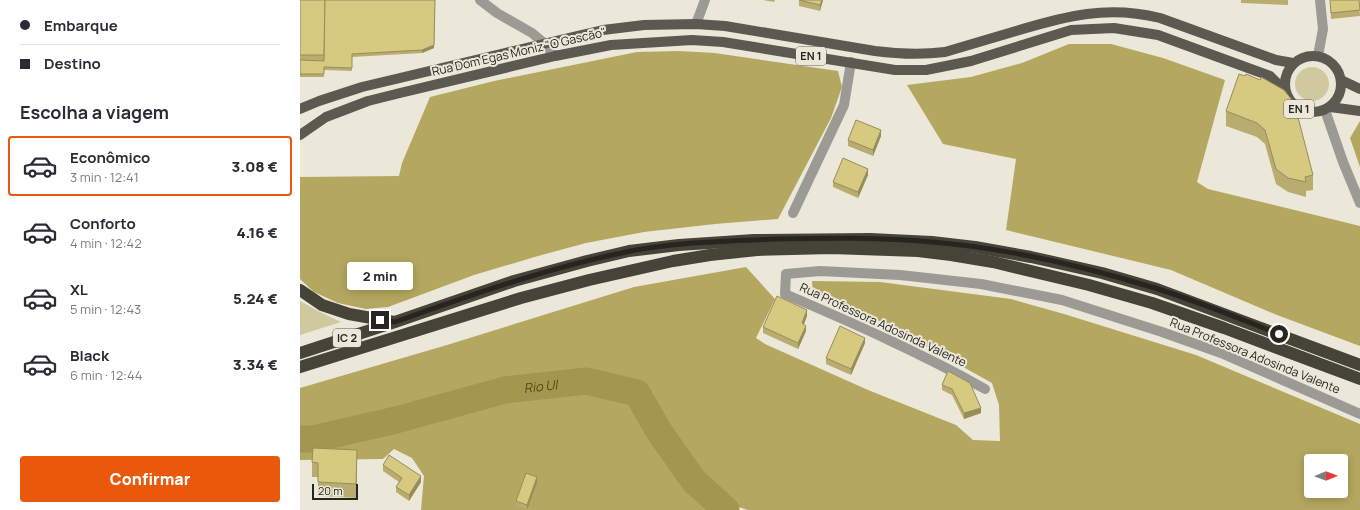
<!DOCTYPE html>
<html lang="pt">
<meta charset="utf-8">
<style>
:root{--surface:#fff;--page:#f7f7f7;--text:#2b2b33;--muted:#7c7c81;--line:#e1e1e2;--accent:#ea580c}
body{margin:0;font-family:Manrope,sans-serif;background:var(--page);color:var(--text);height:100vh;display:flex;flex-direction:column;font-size:15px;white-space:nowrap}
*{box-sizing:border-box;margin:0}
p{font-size:13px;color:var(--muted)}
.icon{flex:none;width:22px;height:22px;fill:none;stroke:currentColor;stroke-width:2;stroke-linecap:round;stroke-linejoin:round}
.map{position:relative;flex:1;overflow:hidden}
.panel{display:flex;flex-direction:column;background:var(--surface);width:300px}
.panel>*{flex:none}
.guide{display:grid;align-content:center;height:88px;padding:0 20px;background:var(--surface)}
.needle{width:26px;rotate:89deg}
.buttons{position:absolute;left:1004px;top:454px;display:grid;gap:8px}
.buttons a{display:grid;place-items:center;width:44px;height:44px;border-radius:4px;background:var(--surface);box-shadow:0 2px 10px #0003;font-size:20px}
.scale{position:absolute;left:12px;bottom:10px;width:46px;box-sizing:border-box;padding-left:4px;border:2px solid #262520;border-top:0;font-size:11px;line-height:14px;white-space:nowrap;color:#262520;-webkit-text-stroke:3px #ebe8da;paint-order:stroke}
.end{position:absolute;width:18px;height:18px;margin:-9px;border:5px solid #262520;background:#fff;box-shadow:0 0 0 2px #fff}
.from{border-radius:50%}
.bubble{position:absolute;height:28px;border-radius:4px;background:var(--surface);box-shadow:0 2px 10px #0003;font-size:13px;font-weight:800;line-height:28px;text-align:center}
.guide b{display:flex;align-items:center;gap:14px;height:38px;font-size:15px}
.guide b+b{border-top:1px solid var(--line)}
.guide i{width:10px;height:10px;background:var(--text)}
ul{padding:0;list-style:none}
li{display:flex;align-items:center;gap:12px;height:60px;margin:0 8px 6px;padding:0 12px;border:2px solid transparent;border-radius:4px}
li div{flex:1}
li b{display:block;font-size:15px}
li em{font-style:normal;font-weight:800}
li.on{border-color:var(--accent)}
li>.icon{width:36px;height:36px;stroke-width:1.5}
h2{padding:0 20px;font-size:18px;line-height:48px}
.action{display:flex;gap:8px;margin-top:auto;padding:8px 20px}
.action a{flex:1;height:46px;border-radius:4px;background:var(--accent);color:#fff;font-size:16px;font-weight:800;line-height:46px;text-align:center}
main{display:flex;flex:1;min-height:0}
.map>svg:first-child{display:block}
</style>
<main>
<section class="panel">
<div class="guide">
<b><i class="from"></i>Embarque</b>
<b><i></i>Destino</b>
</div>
<h2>Escolha a viagem</h2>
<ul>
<li class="on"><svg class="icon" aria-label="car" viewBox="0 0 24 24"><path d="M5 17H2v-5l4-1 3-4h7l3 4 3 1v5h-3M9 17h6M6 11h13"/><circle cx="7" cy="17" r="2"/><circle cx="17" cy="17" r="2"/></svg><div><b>Econômico</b><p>3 min · 12:41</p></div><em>3.08 €</em></li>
<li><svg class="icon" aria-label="car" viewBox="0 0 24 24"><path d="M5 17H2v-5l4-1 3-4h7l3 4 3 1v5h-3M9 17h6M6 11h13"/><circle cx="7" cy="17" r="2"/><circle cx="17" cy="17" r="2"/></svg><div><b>Conforto</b><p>4 min · 12:42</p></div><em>4.16 €</em></li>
<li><svg class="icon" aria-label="car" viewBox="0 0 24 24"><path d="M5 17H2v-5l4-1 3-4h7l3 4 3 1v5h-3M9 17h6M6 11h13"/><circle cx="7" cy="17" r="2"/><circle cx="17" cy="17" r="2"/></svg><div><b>XL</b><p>5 min · 12:43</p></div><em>5.24 €</em></li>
<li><svg class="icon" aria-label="car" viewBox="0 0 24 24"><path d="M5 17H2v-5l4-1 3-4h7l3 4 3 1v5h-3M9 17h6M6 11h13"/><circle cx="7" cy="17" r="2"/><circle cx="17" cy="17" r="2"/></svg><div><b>Black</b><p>6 min · 12:44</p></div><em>3.34 €</em></li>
</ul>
<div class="action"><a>Confirmar</a></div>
</section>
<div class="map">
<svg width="1060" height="510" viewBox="0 0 1060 510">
<rect width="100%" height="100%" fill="#ebe8da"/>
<!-- green -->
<g fill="#d1c99e">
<circle cx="1012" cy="84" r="17"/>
<polygon points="0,301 20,312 41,322 0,335"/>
</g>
<!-- forest -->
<g fill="#b4a75f" fill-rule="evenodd">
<polygon points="769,44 811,44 863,58 925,80 897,182 908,189 1060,226 1060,346 977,315 871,270 706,230 716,159 643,144 607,85 671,77 722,63"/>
<polygon points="379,51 415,53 538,71 542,87 531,118 478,219 415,224 344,232 286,243 238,256 174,275 88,307 66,309 38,303 14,292 0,279 0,177 99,176 102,163 130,97 194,81 337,52"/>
<polygon points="1060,121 1060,167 1050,138"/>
<path d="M446,267l29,32 -19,39 9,6 103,46 88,35 17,15 27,1 -1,-36 -7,-22 -108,-60 -71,-31 -1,-11 68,1 131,17 53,15 132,41 164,69v86h-612l-16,-5 -36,-36 -53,-81 -57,-14 -56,7 -152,37 -78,16v-46l147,-43 187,-58zM1011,461h30v30h-30z"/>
<polygon points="272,387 299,388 330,397 341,408 361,446 387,480 418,510 121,510 124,476 112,458 94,449 83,459 0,460 0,442 9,442 50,435 229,391"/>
</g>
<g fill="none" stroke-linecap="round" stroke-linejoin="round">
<!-- river -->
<path stroke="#a3964e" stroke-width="27" id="s1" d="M0,439h13l83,-19 109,-30 81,-9 51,12 23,40 34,48 32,29"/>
<!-- minor -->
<g stroke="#9b9a94" stroke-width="10">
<polyline points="180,0 197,13 232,33 244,43 255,56"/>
<polyline points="396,24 405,0"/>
<polyline points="1018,56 1023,29 1020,0"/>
<polyline points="1025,110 1043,162 1060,203"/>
<polyline points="493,213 544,105 551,62"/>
<path d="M685,389c-64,-36 -132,-66 -200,-95l1,-20 34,-3 80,4 81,9 81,16 100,32 59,21 139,61"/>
</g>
<!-- major -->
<g stroke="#5c5a50" stroke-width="10">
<circle cx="1013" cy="84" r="28"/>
<polyline points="1041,80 1060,89"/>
<polyline points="1030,107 1060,111"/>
<path d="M0,109l19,-8 43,-14 215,-51 26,-6 41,-5 52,-1 29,2 150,25c23,3 46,4 70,1 23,-7 47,-14 71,-21 50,-15 91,-26 144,-13l116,42 17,3"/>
<polyline points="0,135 26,117 68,101 100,93 255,56 311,45 392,40 423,42 595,70 626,70 671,61 771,30 814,28 858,35 970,76 985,91"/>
</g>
<!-- highway -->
<g stroke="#464438" stroke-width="12">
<polyline points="0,290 22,305 49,314 94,322"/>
<polyline points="0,353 95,322 214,281 287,261 329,251 379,245 454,240 570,239 632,242 675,247 731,257 802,273 857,289 1060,365"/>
<polyline points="0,367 221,298 289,280 373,261 410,255 457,250 531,248 618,251 651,255 693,262 789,285 852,303 924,328 1060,379"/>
</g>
</g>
<!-- wall -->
<g fill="#b8ad6e">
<polygon points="0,0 135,0 134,48 122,53 52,57 52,71 24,70 24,77 0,77"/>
<polygon points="463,0 475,0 474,2"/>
<polygon points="499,0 523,0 520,11 499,6"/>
<polygon points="941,0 988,0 988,5 941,3"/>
<polygon points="1030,0 1059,0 1060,16 1031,19"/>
<polygon points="945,76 960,80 1013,175 1013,190 1006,191 1006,197 988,192 976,184 965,144 957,137 926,126 926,111"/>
<polygon points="581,136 573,156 548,146 548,140"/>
<polygon points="568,175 558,198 533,187 533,182"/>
<polygon points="507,316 504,324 506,331 498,349 463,333 463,327"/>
<polygon points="565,343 551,375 526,364 526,358"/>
<polygon points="648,371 681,413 664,419 652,395 642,390 642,385"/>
<polygon points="12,462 57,464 56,498 18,496 18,477 12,477"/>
<polygon points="83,465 121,482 109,501 96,492 96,487 99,482 83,471"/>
<polygon points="237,483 228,510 216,506 216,501"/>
</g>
<!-- shaded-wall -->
<g fill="#968d5a">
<polygon points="135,0 134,48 122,53 122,50"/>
<polygon points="522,0 523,0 520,11 520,5"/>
<polygon points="581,130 581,136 573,156 573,150"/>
<polygon points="568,169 568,175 558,198 558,192"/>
<polygon points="507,310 507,316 502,329 502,323"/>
<polygon points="506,326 506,331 498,349 498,343"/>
<polygon points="565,338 565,343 551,375 551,369"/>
<polygon points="681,408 681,413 664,419 664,413"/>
<polygon points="57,450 57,464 56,498 56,484"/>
<polygon points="121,476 121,482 109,501 109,495"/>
<polygon points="237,477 237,483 227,510 227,505"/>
</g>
<!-- building -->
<g fill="#d6c980" stroke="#968d5a">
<polygon points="0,0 25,0 24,55 0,55"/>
<polygon points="25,0 135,0 134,45 122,50 52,54 52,68 24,67 24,74 0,74 0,60 24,61"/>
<polygon points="499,0 522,0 520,5"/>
<polygon points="1030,0 1059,0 1060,10 1031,13"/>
<polygon points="939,74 945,76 946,74 960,80 961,77 984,90 992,100 999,121 1013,175 1005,177 1006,182 988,178 976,169 965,130 957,123 926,111"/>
<polygon points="556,120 581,130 573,150 548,140"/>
<polygon points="543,158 568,169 558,192 533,182"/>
<polygon points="477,296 507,310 502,323 506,326 498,343 463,327"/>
<polygon points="540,326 565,338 551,369 526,358"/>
<polygon points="648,371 670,383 681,408 664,413 652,389 642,385"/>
<polygon points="13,448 57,450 56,484 18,482 18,463 12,462"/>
<polygon points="89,455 121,476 109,495 96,487 102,478 83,465"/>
<polygon points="226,473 237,477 227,505 216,501"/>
</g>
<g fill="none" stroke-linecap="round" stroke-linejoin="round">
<!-- route -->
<path stroke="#262520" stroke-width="5" d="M80,320l15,2c76,-27 152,-54 231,-70 49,-10 101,-11 150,-13 52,-1 104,-2 156,3 75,6 151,24 223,46 42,13 83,30 124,46"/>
</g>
<g text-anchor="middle" stroke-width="4" stroke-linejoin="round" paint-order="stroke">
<!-- shield labels -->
<g fill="#ebe8da" stroke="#616058" stroke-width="1">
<rect x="496" y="47" width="30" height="18" rx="3"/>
<rect x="984" y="100" width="30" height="18" rx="3"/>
<rect x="33" y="329" width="28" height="18" rx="3"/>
</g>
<g font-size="11" font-weight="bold" fill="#262520">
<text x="511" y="60">EN 1</text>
<text x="999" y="113">EN 1</text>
<text x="47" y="342">IC 2</text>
</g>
<!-- street labels -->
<g font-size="12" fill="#262520" stroke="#ebe8da">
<text transform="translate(219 52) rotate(-13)" y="4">Rua Dom Egas Moniz "O Gascão"</text>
<text transform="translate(583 325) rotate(25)" y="4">Rua Professora Adosinda Valente</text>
<text transform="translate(955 356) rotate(22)" y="4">Rua Professora Adosinda Valente</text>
</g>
<!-- water labels -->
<g font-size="13" font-style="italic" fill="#524810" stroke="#ebe8da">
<text dy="5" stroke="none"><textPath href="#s1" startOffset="247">Rio Ul</textPath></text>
</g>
</g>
</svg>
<div class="buttons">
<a><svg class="needle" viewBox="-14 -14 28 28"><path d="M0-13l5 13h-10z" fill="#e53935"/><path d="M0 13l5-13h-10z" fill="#7c7c81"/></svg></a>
</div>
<div class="scale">20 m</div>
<i class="end from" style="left:979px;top:334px"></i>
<i class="end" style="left:80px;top:320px"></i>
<div class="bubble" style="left:47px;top:262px;width:66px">2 min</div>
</div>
</main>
